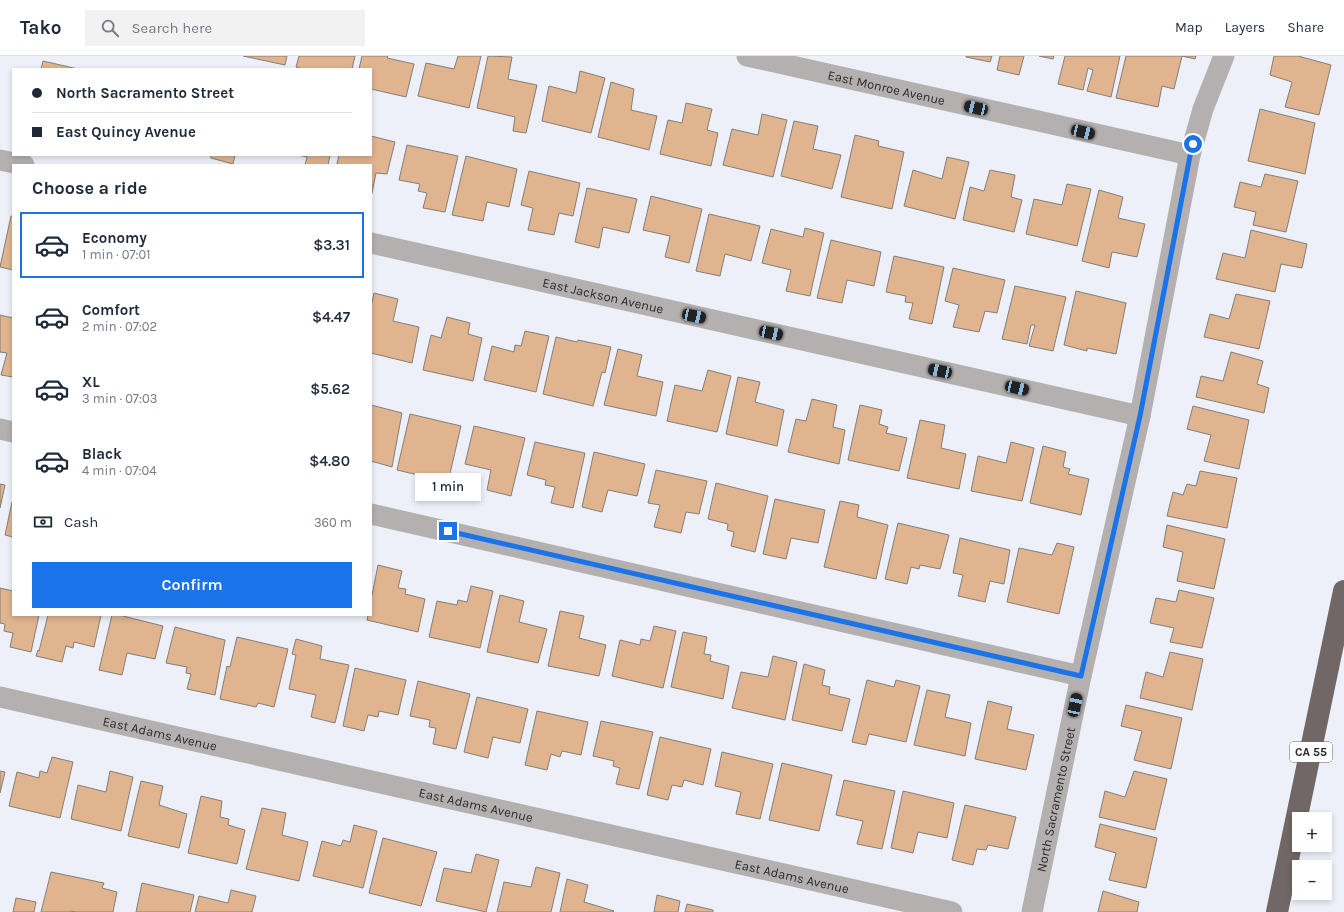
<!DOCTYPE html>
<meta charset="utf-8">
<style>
:root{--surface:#fff;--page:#f2f2f3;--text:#1f2937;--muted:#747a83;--line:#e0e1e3;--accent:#1a73e8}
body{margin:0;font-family:Karla,sans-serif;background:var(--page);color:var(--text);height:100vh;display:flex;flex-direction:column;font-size:15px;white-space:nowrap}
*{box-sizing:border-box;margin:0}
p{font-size:13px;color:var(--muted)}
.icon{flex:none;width:22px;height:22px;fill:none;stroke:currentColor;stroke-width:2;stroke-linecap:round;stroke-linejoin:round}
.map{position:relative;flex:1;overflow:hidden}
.details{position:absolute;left:12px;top:108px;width:360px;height:452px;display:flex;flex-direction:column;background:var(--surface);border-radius:0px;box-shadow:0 2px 6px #0003}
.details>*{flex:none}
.banner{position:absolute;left:12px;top:12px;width:360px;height:88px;border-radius:0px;box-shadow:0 2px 6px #0003;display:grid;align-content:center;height:88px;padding:0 20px;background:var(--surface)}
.buttons{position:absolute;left:1292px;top:756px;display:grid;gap:8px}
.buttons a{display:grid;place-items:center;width:40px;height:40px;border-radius:0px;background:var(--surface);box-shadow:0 2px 6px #0003;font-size:20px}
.end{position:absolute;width:18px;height:18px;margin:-9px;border:5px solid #1a73e8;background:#fff;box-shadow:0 0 0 2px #fff}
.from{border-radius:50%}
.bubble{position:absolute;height:28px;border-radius:0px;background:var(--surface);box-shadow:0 2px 6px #0003;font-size:13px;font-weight:600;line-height:28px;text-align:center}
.car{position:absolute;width:12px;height:24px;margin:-12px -6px;border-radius:5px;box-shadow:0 0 3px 1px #0007;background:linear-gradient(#222 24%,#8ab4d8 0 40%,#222 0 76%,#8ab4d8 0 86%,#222 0)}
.banner b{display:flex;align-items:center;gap:14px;height:38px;font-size:15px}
.banner b+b{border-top:1px solid var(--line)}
.banner i{width:10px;height:10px;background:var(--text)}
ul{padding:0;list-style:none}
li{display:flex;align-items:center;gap:12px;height:66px;margin:0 8px 6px;padding:0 12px;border:2px solid transparent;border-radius:0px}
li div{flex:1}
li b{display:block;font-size:15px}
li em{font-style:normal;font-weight:600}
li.active{border-color:var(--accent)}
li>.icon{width:36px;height:36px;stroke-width:1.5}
h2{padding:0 20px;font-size:18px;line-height:48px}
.pay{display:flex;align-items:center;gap:10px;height:44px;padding:0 20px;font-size:15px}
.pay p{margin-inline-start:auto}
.button{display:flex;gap:8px;margin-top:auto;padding:8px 20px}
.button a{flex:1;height:46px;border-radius:0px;background:var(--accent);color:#fff;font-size:16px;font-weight:600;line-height:46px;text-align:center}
header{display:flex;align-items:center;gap:24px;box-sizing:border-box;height:56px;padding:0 20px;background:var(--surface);border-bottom:1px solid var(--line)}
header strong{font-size:19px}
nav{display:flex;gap:22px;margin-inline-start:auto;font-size:14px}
.search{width:280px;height:36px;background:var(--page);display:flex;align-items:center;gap:10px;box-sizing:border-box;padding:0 14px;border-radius:0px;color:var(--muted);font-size:15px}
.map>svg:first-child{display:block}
</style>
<header>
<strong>Tako</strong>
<div class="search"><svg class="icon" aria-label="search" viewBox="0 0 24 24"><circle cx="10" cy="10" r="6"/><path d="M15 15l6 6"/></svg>Search here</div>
<nav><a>Map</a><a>Layers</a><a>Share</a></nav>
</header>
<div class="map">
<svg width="1344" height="856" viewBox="0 0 1344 856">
<rect width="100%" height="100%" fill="#edf0f8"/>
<!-- building -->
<g fill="#dfb48e" stroke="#847e78">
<polygon points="243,0 287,0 285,9"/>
<polygon points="299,0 355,0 352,13 302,13 296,11"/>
<polygon points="362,0 388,0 387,2 414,8 406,41 371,33 371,13 359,13"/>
<polygon points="458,0 481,0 469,52 418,40 426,7 454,13"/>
<polygon points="488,0 512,1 508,23 537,29 526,77 513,75 515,61 477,52"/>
<polygon points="966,0 992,0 990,6 966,1"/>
<polygon points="1000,0 1024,0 1019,19 997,14"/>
<polygon points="1039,0 1054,0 1053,3"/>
<polygon points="1065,0 1120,0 1111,41 1087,35 1093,14 1088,12 1083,34 1058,28"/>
<polygon points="1126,0 1196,0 1195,3 1182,0 1174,33 1162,30 1158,51 1116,42"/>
<polygon points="1274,0 1298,0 1331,9 1319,59 1285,51 1292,26 1270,19"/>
<polygon points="43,5 78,13 41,13"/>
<polygon points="580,15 605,22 591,77 542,65 549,30 576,37"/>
<polygon points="611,26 634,33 631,54 657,60 649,94 598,81"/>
<polygon points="686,47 712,53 707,74 718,77 711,110 660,98 668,64 682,67"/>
<polygon points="1260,53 1315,67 1305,118 1248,105"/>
<polygon points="762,58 787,64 773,121 723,109 732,73 758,79"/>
<polygon points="794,65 818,70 813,93 841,99 832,133 781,120"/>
<polygon points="855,79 879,85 878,90 904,96 892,153 841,141"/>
<polygon points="371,80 395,86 387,118 376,117 372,137 371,109 342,109 337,108 339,99 371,99"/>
<polygon points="407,89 458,100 445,156 423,152 427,137 418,135 420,128 399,124"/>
<polygon points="211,99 235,99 233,108 211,102"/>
<polygon points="298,99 330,99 328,109 305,109 307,101"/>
<polygon points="466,100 517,113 509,151 487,146 483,165 452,159"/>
<polygon points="947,101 969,106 955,163 904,150 913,114 942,123"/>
<polygon points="990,114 1015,119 1011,141 1022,144 1014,176 963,164 970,131 984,135"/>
<polygon points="529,115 580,127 573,160 559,157 554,179 528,174 533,152 521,149"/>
<polygon points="1265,118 1298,125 1286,176 1253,169 1256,156 1234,151 1240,126 1261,131"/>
<polygon points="1067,128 1091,133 1077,190 1026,178 1034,143 1062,149"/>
<polygon points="587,132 637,143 629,177 603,171 599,192 575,186"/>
<polygon points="1099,134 1123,141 1118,162 1145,168 1137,201 1112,196 1109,212 1082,205"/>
<polygon points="651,140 702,153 689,207 665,201 670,180 643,174"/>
<polygon points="709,158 760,170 751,205 725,198 720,220 696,215"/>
<polygon points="11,160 13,160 13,214 0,211"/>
<polygon points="805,172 824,177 810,240 786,235 791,214 762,207 771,173 803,181"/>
<polygon points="1251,174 1307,188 1302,212 1281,208 1275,236 1216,223 1223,197 1245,202"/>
<polygon points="831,184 881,196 874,230 847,224 842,247 817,242"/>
<polygon points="894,200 944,211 932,268 909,263 913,247 905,246 906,240 886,236"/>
<polygon points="953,212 1005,224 997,257 985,255 979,276 953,271 959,249 945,245"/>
<polygon points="1015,230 1066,241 1053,295 1029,290 1035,269 1031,269 1027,288 1002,283"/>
<polygon points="1076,235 1126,247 1116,298 1087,292 1087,295 1064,289"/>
<polygon points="374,237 398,243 393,265 419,271 412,307 371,297 371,251"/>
<polygon points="1236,238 1270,245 1259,293 1204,281 1210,258 1229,263"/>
<polygon points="0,259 13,262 13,321 1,319 7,297 0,296"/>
<polygon points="447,261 470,267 468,278 482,282 473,325 423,314 431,279 441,282"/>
<polygon points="525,275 549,280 536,336 484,324 492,290 514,296 515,289 521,290"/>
<polygon points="556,281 577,286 578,284 611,291 605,317 602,316 593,350 543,338"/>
<polygon points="618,293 642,299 637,320 663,326 656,360 604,349"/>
<polygon points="1231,296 1263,305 1257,328 1269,332 1264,357 1196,341 1201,320 1223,325"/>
<polygon points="708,314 731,320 717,376 667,365 675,329 702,335"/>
<polygon points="738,321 760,326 755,346 784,354 777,390 726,378"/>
<polygon points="812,343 837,349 833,371 845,374 839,408 788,396 796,363 806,365"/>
<polygon points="371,349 402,357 392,411 371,405"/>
<polygon points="860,349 882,354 879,368 888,371 886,377 907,382 899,415 848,404"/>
<polygon points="1193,350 1249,364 1239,413 1204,405 1211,379 1187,373"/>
<polygon points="410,358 461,370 448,426 397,414"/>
<polygon points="920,364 945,369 941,392 966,398 959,433 907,422"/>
<polygon points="474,370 525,382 511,440 487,434 491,414 465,408"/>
<polygon points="535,386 585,397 573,452 551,447 555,431 545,429 546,424 527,419"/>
<polygon points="1011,386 1034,392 1022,445 971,435 978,400 1006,407"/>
<polygon points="1043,390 1066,396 1063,411 1070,413 1068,418 1089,423 1081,459 1030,447"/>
<polygon points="594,396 645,408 637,440 608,434 602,456 582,451"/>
<polygon points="656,414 707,425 699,458 686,456 681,477 654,471 660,449 648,447"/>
<polygon points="1200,415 1237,422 1227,472 1167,460 1173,436 1183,439 1187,428 1196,430"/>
<polygon points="716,427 768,440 755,496 731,490 734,476 727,474 728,468 708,463"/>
<polygon points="0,428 5,429 0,452"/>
<polygon points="775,443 825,454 818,487 791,482 786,503 763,498"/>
<polygon points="840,445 859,449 857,461 888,469 876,523 824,511"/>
<polygon points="12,446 13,446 13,481 5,479"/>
<polygon points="898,467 949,479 940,513 920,509 919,513 911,511 907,528 885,523"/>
<polygon points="1167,469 1225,483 1214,533 1177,525 1183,496 1163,491"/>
<polygon points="960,482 1010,494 1004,528 990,525 985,546 958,540 963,519 953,517"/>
<polygon points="1057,487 1074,491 1059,558 1007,546 1019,492 1052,499"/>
<polygon points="378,509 402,515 398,532 406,533 405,538 425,543 418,576 367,564 368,559 371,559 371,544"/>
<polygon points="471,530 493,535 480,592 429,581 437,545 457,549 458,544 467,546"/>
<polygon points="0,532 13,535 13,559 39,559 31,596 10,591 13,577 4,575 5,568 0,567"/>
<polygon points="1179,534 1214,542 1202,592 1170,586 1174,572 1150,567 1156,542 1176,546"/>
<polygon points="500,539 524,545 519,566 547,573 538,607 487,596"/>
<polygon points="560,555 584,560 579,582 606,589 599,620 548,610"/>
<polygon points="48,559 101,559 94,591 74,586 73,592 66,590 62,606 36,600 38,594 39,595"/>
<polygon points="112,559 119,559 163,570 155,603 127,597 122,619 99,614"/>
<polygon points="654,570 676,575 663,632 612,620 620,584 640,589 641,583 650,585"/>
<polygon points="175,571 225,584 215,639 187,633 191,618 186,617 187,611 166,607"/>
<polygon points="683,576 707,581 704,598 711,599 710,605 729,610 723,643 671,631"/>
<polygon points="237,581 288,593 274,651 258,647 256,651 220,643 227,610 230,611"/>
<polygon points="296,583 322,590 320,603 349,609 335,667 311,661 316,639 289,633 296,599 292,598"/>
<polygon points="1170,596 1203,603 1192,654 1140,642 1146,616 1163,621"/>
<polygon points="773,600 797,606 785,664 732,652 741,616 768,621"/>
<polygon points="804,608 825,614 822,629 830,631 829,638 850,643 842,675 792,664"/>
<polygon points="355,612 406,624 398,659 379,655 378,661 368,659 364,675 343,670"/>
<polygon points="867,624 894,631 896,624 920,630 906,686 869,678 866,689 852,686"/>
<polygon points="418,625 470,638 456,693 433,688 436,672 429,671 430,664 410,660"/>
<polygon points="927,634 950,639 945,661 971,667 965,700 914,689"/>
<polygon points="477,641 528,653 520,687 493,681 488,702 464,696"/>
<polygon points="988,645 1012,651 1007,673 1034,679 1026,714 975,703"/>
<polygon points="1126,649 1182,662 1171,713 1134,704 1142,675 1121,670"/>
<polygon points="537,655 588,666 581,699 562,695 560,701 551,698 547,714 525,709"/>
<polygon points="601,665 653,676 639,733 616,728 620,712 613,710 614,705 593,700"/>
<polygon points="660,681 711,693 703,729 684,724 682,731 672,729 668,744 647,739"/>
<polygon points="722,696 773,708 760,763 736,758 741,736 715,730"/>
<polygon points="52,701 73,706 60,762 9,750 17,716 39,722 40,715 47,717"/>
<polygon points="782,707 832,719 819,775 769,764"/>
<polygon points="0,715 5,716 0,737"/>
<polygon points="110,715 133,721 121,775 71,763 78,729 106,736"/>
<polygon points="1134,715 1167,723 1155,774 1099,761 1105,735 1125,741"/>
<polygon points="844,724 895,735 882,793 857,788 863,765 836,759"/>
<polygon points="141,725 163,730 159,749 187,758 179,792 128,780"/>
<polygon points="903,735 954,747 947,782 918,776 913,797 891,792"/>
<polygon points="201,740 222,745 220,761 229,763 228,769 245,774 237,808 188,797"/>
<polygon points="965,749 1016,761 1008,793 988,789 986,794 977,793 973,809 952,804"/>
<polygon points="262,752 286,757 282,779 308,786 299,825 246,813"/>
<polygon points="1100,768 1157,782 1146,832 1109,824 1116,797 1095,791"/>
<polygon points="354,769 377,775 363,832 313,820 322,785 341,790 343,784 350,786"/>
<polygon points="383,782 437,796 421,850 369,837"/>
<polygon points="476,798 499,804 486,856 436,845 444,812 471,817"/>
<polygon points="536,811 560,817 551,856 497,856 504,826 531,831"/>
<polygon points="51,816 104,827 102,832 117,836 113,856 77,856 70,855 70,856 41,856"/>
<polygon points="567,823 588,829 584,846 614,855 613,856 560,856"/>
<polygon points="142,827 194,839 190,856 136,856"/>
<polygon points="231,834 256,840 252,856 195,856 199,840 228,847"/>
<polygon points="1103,835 1139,846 1137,856 1098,856"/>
<polygon points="657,839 680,845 678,856 654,856"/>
<polygon points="16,842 36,846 34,856 13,856"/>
<polygon points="687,848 713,854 713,856 685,856"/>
</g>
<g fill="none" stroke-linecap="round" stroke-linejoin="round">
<!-- minor -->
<g stroke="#b4b0b0" stroke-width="21">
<path id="s1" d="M747,0l443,99"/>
<polyline points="0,104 24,109"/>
<path id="s2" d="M371,187l769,173"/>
<polyline points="0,373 13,376"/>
<polyline points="371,458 1081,620"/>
<path id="s3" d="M0,641l952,215"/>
<path id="s4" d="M1032,856l49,-236 59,-260 50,-261 13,-46 21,-53"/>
</g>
<!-- motorway -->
<polyline stroke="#706766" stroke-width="22" points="1277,856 1344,535"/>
</g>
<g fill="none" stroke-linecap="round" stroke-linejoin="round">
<!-- route -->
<polyline stroke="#1a73e8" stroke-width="5" points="448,475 1081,620 1140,360 1190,100 1193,88"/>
</g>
<g text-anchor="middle" stroke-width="3" stroke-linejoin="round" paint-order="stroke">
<!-- shield labels -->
<rect fill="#fdfdfd" stroke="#69696b" stroke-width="1" x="1290" y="686" width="42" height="20" rx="3"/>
<g font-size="12" font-weight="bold" fill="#292a2d">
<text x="1311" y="700">CA 55</text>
</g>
<!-- street labels -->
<g font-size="13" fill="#292a2d" stroke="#fdfdfd">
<text dy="5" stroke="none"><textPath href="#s1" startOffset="143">East Monroe Avenue</textPath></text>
<text dy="5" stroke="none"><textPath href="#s2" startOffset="238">East Jackson Avenue</textPath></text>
<text dy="5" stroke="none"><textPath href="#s3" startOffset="164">East Adams Avenue</textPath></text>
<text dy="5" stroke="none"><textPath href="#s4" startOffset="115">North Sacramento Street</textPath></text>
<text dy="5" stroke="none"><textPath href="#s3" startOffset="488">East Adams Avenue</textPath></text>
<text dy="5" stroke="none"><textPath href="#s3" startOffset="812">East Adams Avenue</textPath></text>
</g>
</g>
</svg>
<div class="buttons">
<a>+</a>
<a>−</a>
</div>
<i class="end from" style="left:1193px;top:88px"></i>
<i class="end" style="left:448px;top:475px"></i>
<div class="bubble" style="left:415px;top:417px;width:66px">1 min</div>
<i class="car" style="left:976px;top:52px;rotate:283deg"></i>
<i class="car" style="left:1083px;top:76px;rotate:103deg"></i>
<i class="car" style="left:694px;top:260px;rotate:102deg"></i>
<i class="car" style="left:771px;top:277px;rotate:102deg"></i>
<i class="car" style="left:940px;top:315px;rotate:282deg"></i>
<i class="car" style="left:1017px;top:332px;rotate:103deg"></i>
<i class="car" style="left:1075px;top:649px;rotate:12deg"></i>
<div class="banner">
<b><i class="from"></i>North Sacramento Street</b>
<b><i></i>East Quincy Avenue</b>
</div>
<section class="details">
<h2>Choose a ride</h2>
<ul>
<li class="active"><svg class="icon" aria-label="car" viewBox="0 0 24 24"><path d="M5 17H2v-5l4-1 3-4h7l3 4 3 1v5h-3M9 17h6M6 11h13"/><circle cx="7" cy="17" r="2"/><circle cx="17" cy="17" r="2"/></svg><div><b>Economy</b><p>1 min · 07:01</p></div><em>$3.31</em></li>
<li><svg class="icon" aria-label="car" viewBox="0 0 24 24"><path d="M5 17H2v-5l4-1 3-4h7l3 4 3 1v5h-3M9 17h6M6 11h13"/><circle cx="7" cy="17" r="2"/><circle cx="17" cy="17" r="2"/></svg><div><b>Comfort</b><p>2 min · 07:02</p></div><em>$4.47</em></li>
<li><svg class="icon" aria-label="car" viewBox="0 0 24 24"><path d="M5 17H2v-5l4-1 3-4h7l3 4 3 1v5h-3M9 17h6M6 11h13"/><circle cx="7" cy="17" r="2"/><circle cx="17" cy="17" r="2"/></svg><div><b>XL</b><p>3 min · 07:03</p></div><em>$5.62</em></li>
<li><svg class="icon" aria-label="car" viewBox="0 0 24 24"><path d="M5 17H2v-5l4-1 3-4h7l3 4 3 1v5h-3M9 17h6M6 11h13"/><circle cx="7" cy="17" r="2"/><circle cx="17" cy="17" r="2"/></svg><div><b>Black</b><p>4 min · 07:04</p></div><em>$4.80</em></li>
</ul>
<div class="pay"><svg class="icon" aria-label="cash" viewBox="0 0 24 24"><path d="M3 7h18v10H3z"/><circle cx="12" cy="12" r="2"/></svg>Cash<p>360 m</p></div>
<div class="button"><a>Confirm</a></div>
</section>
</div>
